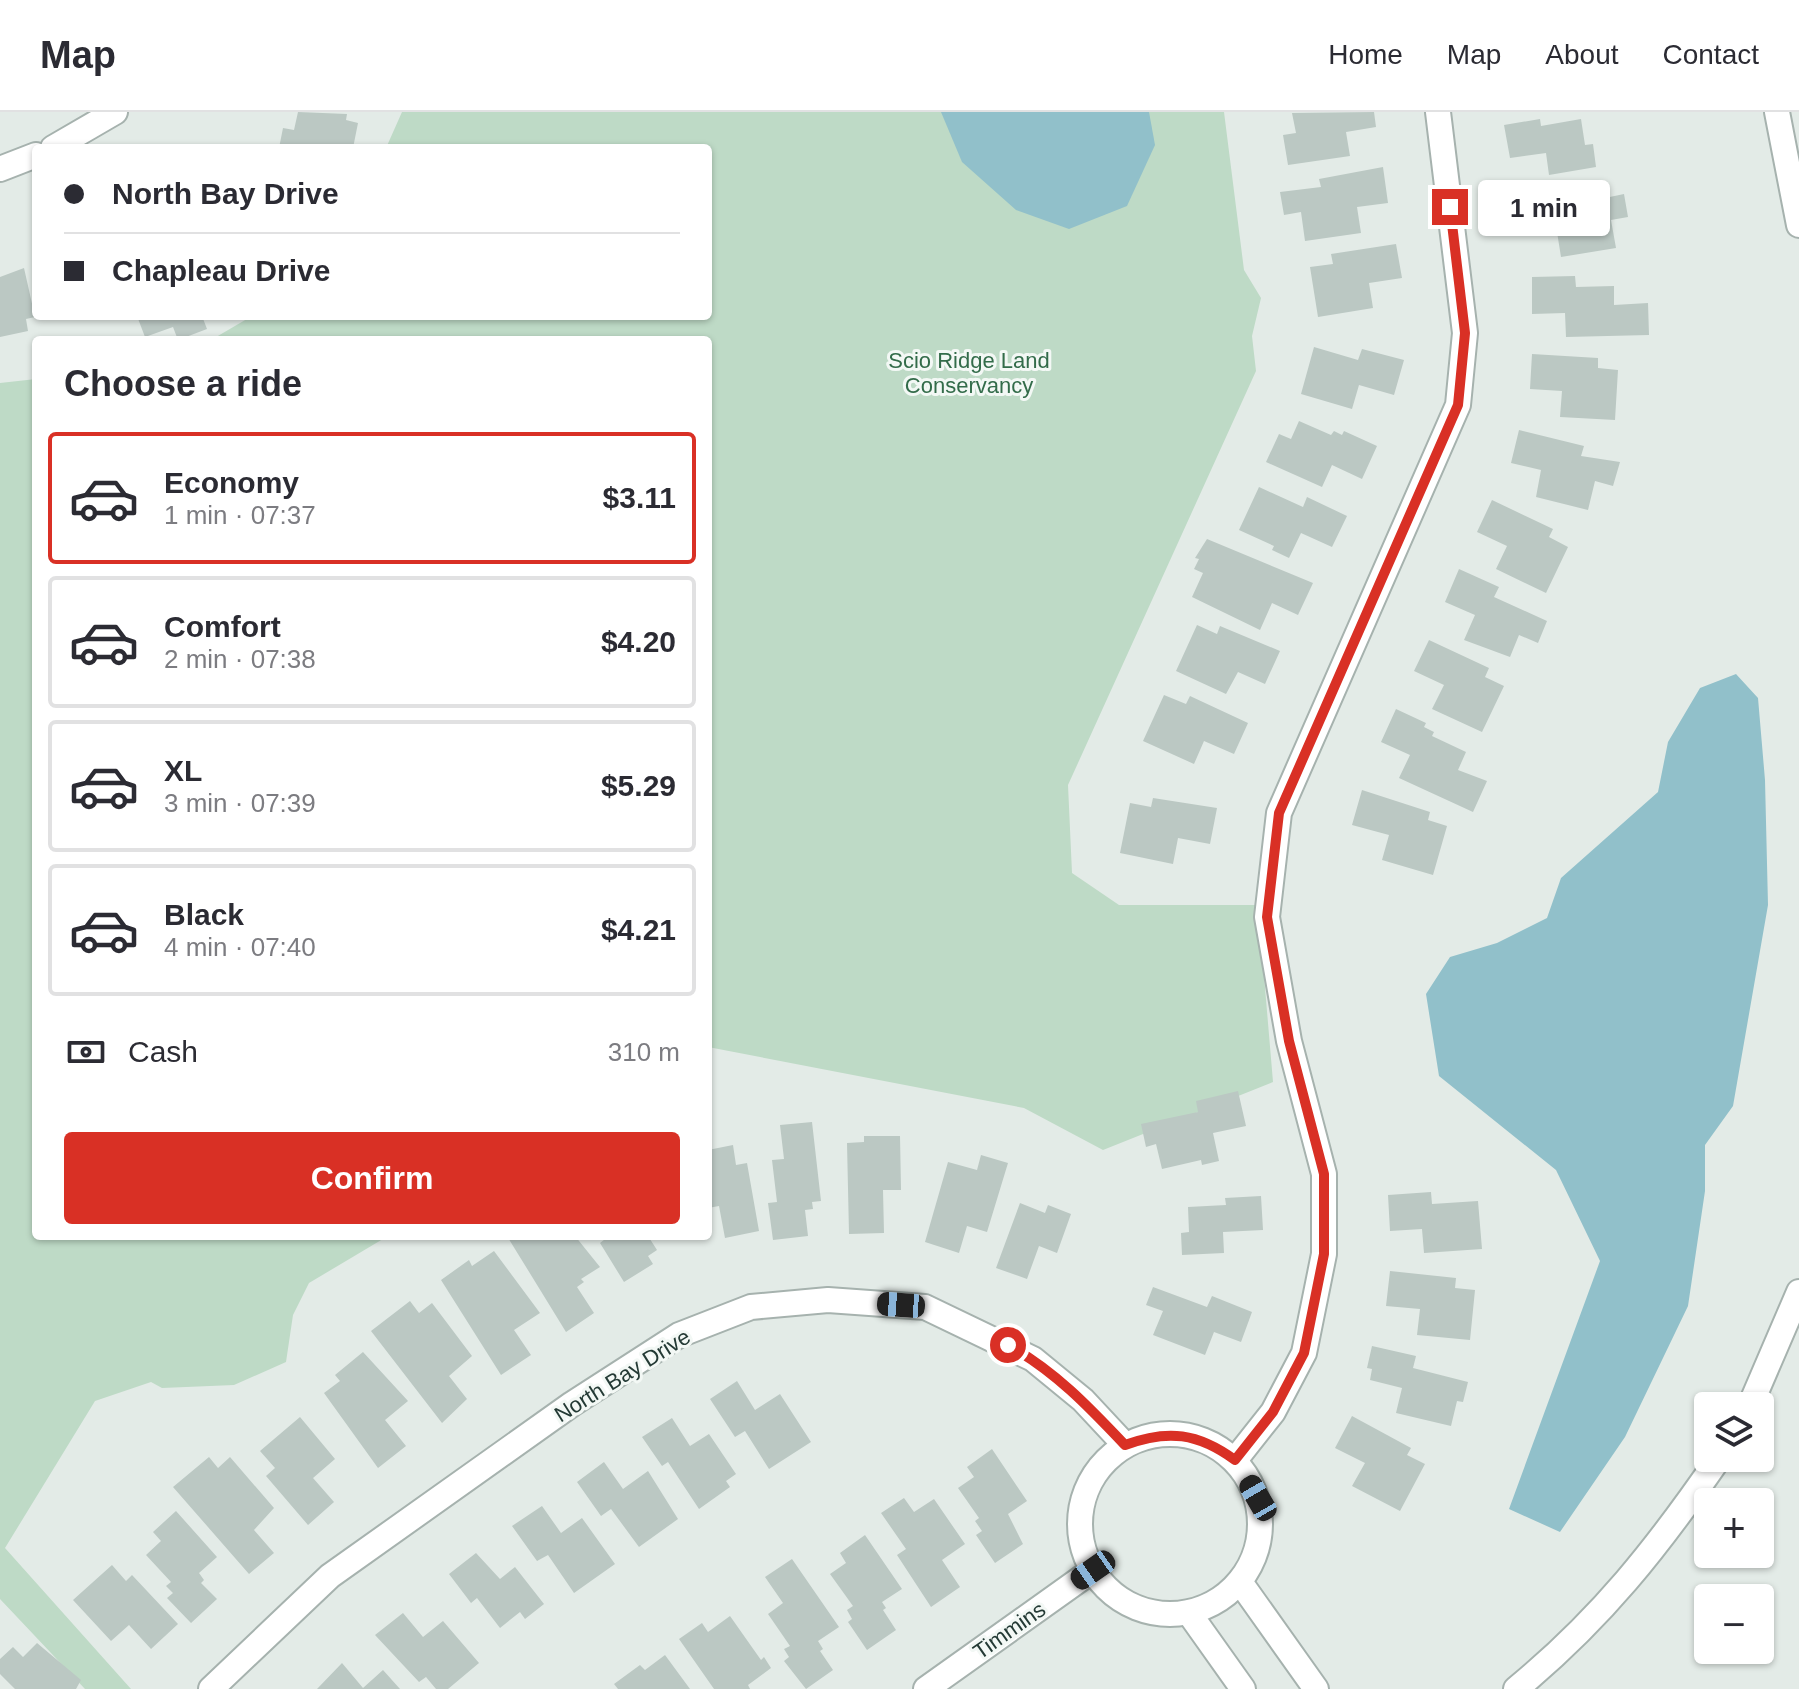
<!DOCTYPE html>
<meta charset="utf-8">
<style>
:root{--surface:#fff;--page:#f2f2f3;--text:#2b2b33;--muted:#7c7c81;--line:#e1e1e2;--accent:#d93025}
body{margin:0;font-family:Arial,sans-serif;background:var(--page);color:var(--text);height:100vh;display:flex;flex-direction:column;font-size:30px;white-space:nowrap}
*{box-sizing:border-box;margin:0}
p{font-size:26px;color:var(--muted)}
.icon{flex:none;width:44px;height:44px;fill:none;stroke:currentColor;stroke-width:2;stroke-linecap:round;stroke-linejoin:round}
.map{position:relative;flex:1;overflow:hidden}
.details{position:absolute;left:32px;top:224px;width:680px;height:904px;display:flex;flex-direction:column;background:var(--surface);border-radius:8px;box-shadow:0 2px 6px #0004}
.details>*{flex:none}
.hud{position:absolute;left:32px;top:32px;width:680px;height:176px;border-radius:8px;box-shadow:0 2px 6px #0004;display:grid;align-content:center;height:176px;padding:0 32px;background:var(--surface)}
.tools{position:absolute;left:1694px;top:1280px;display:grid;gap:16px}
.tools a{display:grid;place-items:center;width:80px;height:80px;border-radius:8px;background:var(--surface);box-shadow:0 2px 6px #0004;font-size:40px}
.end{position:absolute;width:36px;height:36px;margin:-18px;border:10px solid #d93025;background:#fff;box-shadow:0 0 0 4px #fff}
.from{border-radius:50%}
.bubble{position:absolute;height:56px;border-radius:8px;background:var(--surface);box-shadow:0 2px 6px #0004;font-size:26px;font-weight:700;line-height:56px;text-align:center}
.car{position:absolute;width:24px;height:48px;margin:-24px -12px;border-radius:10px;box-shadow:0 0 6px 2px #0007;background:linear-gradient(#222 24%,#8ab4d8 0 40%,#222 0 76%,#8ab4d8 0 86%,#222 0)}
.hud b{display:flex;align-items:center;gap:28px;height:76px;font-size:30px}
.hud b+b{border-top:2px solid var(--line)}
.hud i{width:20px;height:20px;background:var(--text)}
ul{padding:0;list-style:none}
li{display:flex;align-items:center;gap:24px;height:132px;margin:0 16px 12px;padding:0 16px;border:4px solid var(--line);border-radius:8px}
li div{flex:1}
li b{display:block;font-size:30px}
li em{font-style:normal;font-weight:700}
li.active{border-color:var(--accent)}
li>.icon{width:72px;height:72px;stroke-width:1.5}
h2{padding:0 32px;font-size:36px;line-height:96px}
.pay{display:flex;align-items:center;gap:20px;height:88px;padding:0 32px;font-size:30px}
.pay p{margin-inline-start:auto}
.action{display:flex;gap:16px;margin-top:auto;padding:16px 32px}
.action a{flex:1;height:92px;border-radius:8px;background:var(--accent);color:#fff;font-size:32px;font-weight:700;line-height:92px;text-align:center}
header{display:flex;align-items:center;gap:48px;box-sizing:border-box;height:112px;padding:0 40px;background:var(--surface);border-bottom:2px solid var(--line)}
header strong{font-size:38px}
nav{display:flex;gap:44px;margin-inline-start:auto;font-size:28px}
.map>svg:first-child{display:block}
</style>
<header>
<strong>Map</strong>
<nav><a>Home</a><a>Map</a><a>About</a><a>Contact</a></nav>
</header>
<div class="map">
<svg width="1799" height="1577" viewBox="0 0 1799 1577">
<rect width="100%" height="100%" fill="#e3ebe7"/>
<!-- green -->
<g fill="#bedac6">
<polygon points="402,0 1224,0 1244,158 1261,186 1252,224 1256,259 1068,673 1072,761 1119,793 1258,793 1273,970 1103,1038 1024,996 708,935 708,228 211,228 252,204 708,204 708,36 386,36"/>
<polygon points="36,267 36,1124 388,1124 309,1171 293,1203 286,1250 234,1273 162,1276 151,1270 95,1289 5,1436 131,1577 85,1577 0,1487 0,271"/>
</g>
<!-- water -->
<g fill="#91c0ca">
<polygon points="941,0 1149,0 1155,33 1127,94 1069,117 1016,98 962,50"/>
<polygon points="1736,562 1758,586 1765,668 1768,793 1733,994 1705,1033 1705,1079 1688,1194 1625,1325 1560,1420 1509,1397 1600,1149 1556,1058 1439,964 1426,882 1450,845 1497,831 1547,806 1561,766 1658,680 1668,630 1700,576"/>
</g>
<!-- building -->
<g fill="#bbc8c3">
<polygon points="298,0 347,2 346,8 358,11 353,36 279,36 283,16 294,18"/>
<polygon points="1374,0 1376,15 1346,20 1350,44 1288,53 1283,23 1296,21 1292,1"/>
<polygon points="1540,7 1541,14 1581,7 1585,33 1593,32 1596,55 1549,63 1546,41 1510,46 1504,13"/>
<polygon points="1383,55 1388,91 1357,95 1361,121 1305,129 1301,100 1284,103 1280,80 1321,75 1319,67"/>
<polygon points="1585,80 1586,90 1624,82 1628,105 1611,108 1616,136 1561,145 1557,120 1525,124 1520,90"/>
<polygon points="1396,132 1402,166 1369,171 1373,196 1318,205 1310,155 1333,152 1331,142"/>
<polygon points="24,156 35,205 26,207 28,219 0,225 0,165"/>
<polygon points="1575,164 1576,175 1614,174 1614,193 1648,191 1649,223 1566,225 1565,201 1532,202 1532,165"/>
<polygon points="137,204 202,204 207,217 178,228 173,215 145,225"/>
<polygon points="1314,235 1358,248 1362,237 1404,248 1394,283 1359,273 1352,297 1301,282"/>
<polygon points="1532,242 1598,246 1598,256 1618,258 1615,308 1560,305 1562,279 1530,277"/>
<polygon points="1299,309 1331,323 1334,319 1342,323 1344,319 1377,334 1362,367 1332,353 1322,375 1266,350 1279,322 1291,327"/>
<polygon points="1519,318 1584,334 1581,344 1620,350 1613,374 1595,369 1588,398 1536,385 1541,358 1511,351"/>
<polygon points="1259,375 1303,395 1307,385 1347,404 1332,435 1301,421 1289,446 1272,438 1274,434 1239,418"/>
<polygon points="1492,388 1553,417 1549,425 1568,435 1546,481 1496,457 1507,434 1477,420"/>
<polygon points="1207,427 1313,471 1298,503 1272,491 1260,518 1192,485 1203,461 1194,457 1199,447 1195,446"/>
<polygon points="1459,457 1499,475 1494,485 1547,509 1538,531 1519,523 1510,545 1464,528 1475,503 1445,490"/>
<polygon points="1197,513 1217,522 1220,514 1280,539 1265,572 1238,560 1226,582 1176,559"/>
<polygon points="1429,528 1489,556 1485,565 1504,574 1482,620 1432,597 1444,573 1414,559"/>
<polygon points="1164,583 1186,592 1190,584 1248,611 1234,642 1204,629 1194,652 1143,629"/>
<polygon points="1396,597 1426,611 1424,615 1434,620 1432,624 1466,640 1458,658 1487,669 1473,700 1399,666 1410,643 1381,630"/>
<polygon points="1362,678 1430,700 1428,708 1447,714 1433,763 1382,748 1389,723 1352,713"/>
<polygon points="1153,686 1217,696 1210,732 1178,726 1173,752 1120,741 1130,691 1151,695"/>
<polygon points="1238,979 1246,1014 1213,1021 1219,1049 1202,1053 1201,1048 1162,1057 1156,1032 1146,1035 1141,1012 1198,1000 1196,989"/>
<polygon points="812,1010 821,1089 812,1090 813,1097 805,1098 808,1124 773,1128 768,1091 777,1090 772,1048 784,1047 780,1013"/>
<polygon points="864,1024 900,1024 901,1078 883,1078 884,1121 849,1122 847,1031 864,1030"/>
<polygon points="733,1033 736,1053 747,1051 759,1119 725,1126 719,1094 708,1096 708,1038"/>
<polygon points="981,1043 1008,1051 987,1120 967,1114 959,1141 925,1130 948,1050 977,1058"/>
<polygon points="1431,1080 1432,1092 1478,1089 1482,1137 1424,1141 1422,1117 1390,1119 1388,1083"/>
<polygon points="1261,1084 1263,1118 1223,1120 1224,1141 1182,1143 1181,1121 1189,1120 1188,1095 1226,1093 1225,1086"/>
<polygon points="1020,1091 1045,1101 1048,1093 1071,1102 1057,1141 1039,1134 1027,1167 996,1156"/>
<polygon points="507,1124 575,1124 600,1155 581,1167 584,1170 577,1175 594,1201 566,1220"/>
<polygon points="609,1124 648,1124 657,1138 648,1144 653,1152 624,1170 600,1131"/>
<polygon points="494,1139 540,1201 514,1218 531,1243 501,1263 441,1168 469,1148 472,1154"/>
<polygon points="1390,1159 1456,1166 1455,1176 1475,1178 1470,1228 1417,1223 1420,1197 1386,1194"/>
<polygon points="1153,1175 1207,1195 1212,1184 1252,1200 1241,1230 1214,1220 1205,1243 1153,1223 1163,1199 1146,1193"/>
<polygon points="410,1189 419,1201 432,1191 472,1244 449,1264 467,1287 442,1311 371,1219"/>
<polygon points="1372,1234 1416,1244 1413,1256 1468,1270 1463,1290 1457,1289 1451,1314 1396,1301 1402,1276 1370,1268 1372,1257 1367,1256"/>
<polygon points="363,1240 408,1289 385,1308 406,1334 378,1356 324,1281 340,1269 335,1263"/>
<polygon points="737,1269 755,1298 780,1282 811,1330 769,1357 745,1319 735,1325 710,1287"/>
<polygon points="1352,1304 1411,1336 1407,1343 1425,1352 1400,1399 1352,1374 1365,1351 1335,1336"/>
<polygon points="300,1305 335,1347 313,1366 334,1390 308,1413 266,1364 275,1356 260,1339"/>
<polygon points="672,1306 690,1334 709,1322 736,1362 726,1369 730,1375 699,1397 668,1350 662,1354 642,1325"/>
<polygon points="992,1337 1027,1389 1008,1402 1023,1432 995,1451 976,1423 982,1419 975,1409 979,1406 958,1376 974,1365 967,1355"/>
<polygon points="209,1345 218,1356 230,1345 274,1396 254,1418 274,1441 249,1462 173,1375"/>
<polygon points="604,1350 623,1377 648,1359 678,1407 639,1435 611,1397 601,1404 577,1370"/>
<polygon points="904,1386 914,1400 934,1387 965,1432 942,1448 960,1475 931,1495 897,1443 906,1437 881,1401"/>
<polygon points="542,1394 561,1421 582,1406 615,1452 574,1481 548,1443 537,1449 512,1414"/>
<polygon points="176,1399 217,1445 199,1461 204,1468 201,1471 217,1487 191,1511 167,1486 173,1481 166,1474 171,1470 146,1443 161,1429 153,1420"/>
<polygon points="865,1423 902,1477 882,1490 886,1496 883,1498 896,1518 867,1538 848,1510 852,1507 847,1498 853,1494 830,1462 846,1451 840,1441"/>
<polygon points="476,1441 500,1467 515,1455 544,1492 525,1507 520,1500 500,1516 477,1486 471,1491 449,1462"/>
<polygon points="792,1447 839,1515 818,1529 823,1537 820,1539 833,1558 806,1577 784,1549 789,1545 784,1537 790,1534 768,1502 783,1491 765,1465"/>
<polygon points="112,1453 126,1469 132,1463 178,1512 151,1537 129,1513 111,1529 73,1488"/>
<polygon points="403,1501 423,1525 443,1509 479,1551 448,1577 436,1577 426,1565 419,1570 375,1523"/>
<polygon points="730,1504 761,1548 764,1545 771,1556 748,1573 750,1577 714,1577 679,1527 702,1511 708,1520"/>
<polygon points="37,1531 81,1568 76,1577 15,1577 0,1562 0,1547 13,1535 23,1545"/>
<polygon points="665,1543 690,1577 618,1577 614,1572 640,1553 645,1558"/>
<polygon points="342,1551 363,1576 383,1558 400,1577 317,1577"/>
</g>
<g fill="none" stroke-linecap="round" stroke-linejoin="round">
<!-- minor casing -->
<g stroke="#a6b2ae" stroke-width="28">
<g id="minor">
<polyline points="1777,0 1799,113"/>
<polyline points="53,36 115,0"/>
<polyline points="0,57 36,43"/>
<polyline points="1750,1294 1799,1180"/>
<circle cx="1170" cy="1412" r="90"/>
<polyline points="1235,1348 1273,1300 1304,1241 1324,1142 1324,1062 1289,929 1267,805 1279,701 1458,293 1465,221 1438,0"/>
<polyline points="1240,1470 1316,1577"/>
<polyline points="1189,1501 1243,1577"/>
<polyline points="211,1577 330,1464 572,1292 679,1223 751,1195 828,1188 925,1195 1033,1247 1083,1288 1125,1333"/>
<polyline points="926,1577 1093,1458"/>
<path d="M1516,1577c85,-70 141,-141 203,-231"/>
</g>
</g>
<!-- minor -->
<use href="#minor" stroke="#fff" stroke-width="24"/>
</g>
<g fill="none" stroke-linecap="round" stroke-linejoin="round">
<!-- route -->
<path stroke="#d93025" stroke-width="10" d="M1008,1233c47,26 81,62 117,100 43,-16 73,-12 110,15l38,-48 31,-59 20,-99v-80l-35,-133 -22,-124 12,-104 179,-408 7,-72 -15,-126"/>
</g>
<g text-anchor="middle" stroke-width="6" stroke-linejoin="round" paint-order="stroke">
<!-- park labels -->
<g font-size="22" fill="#336c4a" stroke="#f3f8f5">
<text x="969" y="256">Scio Ridge Land<tspan x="969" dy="25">Conservancy</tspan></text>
</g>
<!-- street labels -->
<g font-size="22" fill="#243a35" stroke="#f3f8f5">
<text transform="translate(622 1263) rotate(-32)" y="8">North Bay Drive</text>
<text transform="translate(1009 1518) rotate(-35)" y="8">Timmins</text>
</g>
</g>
</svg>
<div class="tools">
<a><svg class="icon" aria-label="layers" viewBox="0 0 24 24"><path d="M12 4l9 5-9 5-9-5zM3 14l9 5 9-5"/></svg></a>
<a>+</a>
<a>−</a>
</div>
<i class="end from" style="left:1008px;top:1233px"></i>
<i class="end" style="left:1450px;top:95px"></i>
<div class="bubble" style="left:1478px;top:68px;width:132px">1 min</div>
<i class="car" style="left:901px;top:1193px;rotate:274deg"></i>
<i class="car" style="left:1258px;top:1386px;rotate:330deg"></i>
<i class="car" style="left:1093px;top:1458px;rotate:235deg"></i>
<div class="hud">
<b><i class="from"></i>North Bay Drive</b>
<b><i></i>Chapleau Drive</b>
</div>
<section class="details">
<h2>Choose a ride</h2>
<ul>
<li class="active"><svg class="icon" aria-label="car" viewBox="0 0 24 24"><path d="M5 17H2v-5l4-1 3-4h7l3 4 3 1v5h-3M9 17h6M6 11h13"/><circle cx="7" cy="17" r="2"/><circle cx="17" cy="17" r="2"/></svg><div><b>Economy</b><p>1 min · 07:37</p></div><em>$3.11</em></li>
<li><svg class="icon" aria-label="car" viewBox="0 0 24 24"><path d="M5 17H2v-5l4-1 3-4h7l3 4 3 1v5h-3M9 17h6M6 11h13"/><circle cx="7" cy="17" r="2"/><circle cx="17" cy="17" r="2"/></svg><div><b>Comfort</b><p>2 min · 07:38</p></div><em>$4.20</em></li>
<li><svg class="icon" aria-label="car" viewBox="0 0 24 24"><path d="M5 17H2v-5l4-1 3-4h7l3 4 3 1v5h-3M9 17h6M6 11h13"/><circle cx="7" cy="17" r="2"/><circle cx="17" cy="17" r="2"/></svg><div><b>XL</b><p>3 min · 07:39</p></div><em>$5.29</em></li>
<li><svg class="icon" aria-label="car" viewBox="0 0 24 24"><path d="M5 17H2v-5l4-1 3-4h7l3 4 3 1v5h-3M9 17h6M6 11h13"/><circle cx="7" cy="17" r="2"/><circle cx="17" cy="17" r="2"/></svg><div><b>Black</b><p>4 min · 07:40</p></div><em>$4.21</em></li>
</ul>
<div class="pay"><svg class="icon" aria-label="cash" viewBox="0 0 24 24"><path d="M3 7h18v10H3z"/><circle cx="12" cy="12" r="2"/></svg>Cash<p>310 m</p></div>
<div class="action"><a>Confirm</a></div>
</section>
</div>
